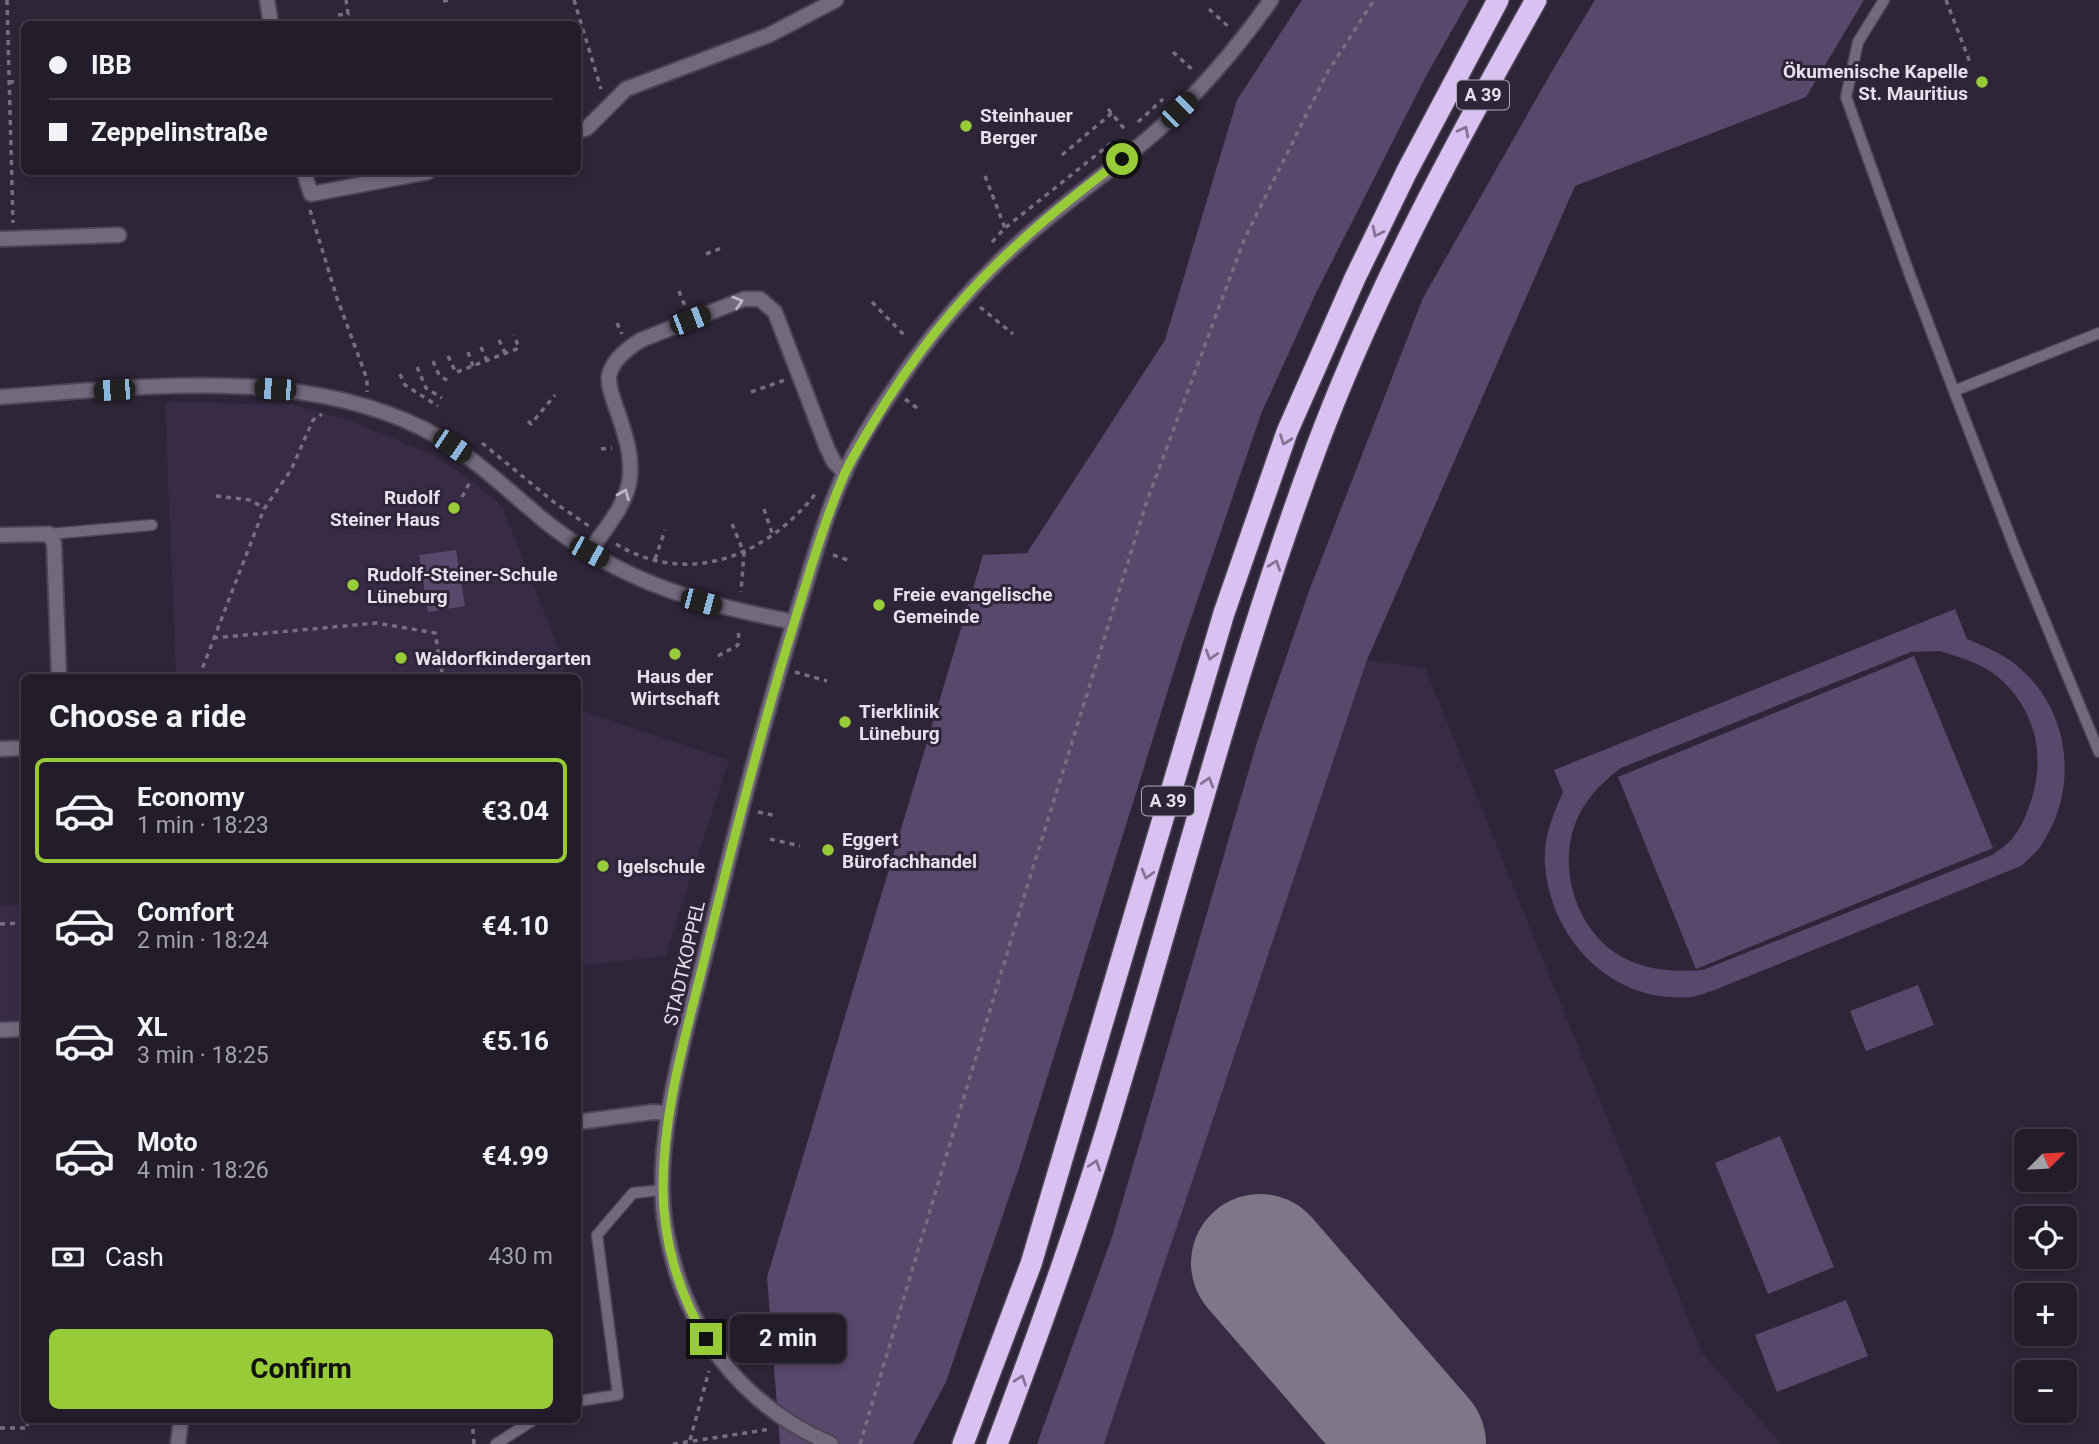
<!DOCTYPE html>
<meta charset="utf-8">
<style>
:root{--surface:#231c2a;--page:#2b2532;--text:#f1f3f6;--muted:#a3a1a8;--line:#403a47;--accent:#98cb38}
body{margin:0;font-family:Roboto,sans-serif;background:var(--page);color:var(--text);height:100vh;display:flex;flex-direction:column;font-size:26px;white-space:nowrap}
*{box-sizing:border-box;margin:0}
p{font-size:23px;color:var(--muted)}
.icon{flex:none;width:38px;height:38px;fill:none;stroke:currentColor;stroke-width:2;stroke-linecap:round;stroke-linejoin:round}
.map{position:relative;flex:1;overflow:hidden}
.sheet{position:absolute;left:21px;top:674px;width:560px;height:749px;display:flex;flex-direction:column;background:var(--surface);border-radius:10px;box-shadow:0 4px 10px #0003,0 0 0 2px var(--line)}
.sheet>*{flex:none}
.hud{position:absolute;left:21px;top:21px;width:560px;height:154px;border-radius:10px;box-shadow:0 4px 10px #0003,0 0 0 2px var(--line);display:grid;align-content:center;height:154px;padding:0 28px;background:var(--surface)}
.needle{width:46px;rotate:66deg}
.buttons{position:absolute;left:2014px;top:1129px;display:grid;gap:14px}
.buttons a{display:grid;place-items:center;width:63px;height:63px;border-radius:10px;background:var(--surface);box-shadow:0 4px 10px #0003,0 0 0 2px var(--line);font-size:35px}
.end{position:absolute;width:32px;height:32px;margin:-16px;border:9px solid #98cb38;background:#111;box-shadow:0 0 0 4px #111}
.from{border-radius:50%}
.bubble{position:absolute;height:49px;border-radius:10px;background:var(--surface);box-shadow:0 4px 10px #0003,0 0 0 2px var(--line);font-size:23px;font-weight:700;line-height:49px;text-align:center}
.car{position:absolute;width:21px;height:42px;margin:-21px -10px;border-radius:9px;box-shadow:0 0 5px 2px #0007;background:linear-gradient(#222 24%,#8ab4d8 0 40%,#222 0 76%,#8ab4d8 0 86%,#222 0)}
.hud b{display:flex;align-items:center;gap:24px;height:66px;font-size:26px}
.hud b+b{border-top:2px solid var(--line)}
.hud i{width:18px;height:18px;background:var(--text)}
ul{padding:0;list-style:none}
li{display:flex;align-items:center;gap:21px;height:105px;margin:0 14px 10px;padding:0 14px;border:4px solid transparent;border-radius:10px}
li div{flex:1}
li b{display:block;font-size:26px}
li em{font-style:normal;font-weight:700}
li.current{border-color:var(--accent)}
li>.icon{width:63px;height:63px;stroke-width:1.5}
h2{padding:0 28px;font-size:32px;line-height:84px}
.pay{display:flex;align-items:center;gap:18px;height:77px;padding:0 28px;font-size:26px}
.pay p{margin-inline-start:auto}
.action{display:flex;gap:14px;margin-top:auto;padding:14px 28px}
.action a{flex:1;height:80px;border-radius:10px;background:var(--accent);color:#111;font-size:28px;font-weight:700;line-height:80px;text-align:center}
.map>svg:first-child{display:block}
</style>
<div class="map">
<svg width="2099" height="1444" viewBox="0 0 2099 1444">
<rect width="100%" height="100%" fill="#2f2538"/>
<!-- built -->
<g fill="#382b45">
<polygon points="165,402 291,404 310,409 356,423 426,452 467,477 502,506 565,665 561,677 176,677"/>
<polygon points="1367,660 1425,668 1702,1353 1781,1444 1104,1444"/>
<polygon points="578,709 729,760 665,956 578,966"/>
<polygon points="24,904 24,1020 0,1021 0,906"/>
</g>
<!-- green -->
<g fill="#5a476c" fill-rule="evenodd">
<polygon points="1302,0 1469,0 1425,78 1316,293 1261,414 1183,642 1020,1165 946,1382 913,1444 780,1444 767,1277 983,555 1027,553 1165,340 1237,100"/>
<polygon points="1595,0 1864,0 1806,97 1575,186 1367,660 1104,1444 1037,1444 1112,1237 1258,739 1309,591 1423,298 1555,66"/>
<polygon points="456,550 465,606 428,612 419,555"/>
<path d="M1955,609l12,30c20,9 40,16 56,32 49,45 55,122 17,176 -5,7 -13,13 -19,19l-304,123c-9,3 -18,7 -26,8 -79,7 -141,-58 -146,-133 -2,-26 8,-49 18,-72l-9,-22zM1939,651c21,6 42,12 59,26 40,34 49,85 30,132 -4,12 -10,24 -19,33 -5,5 -12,9 -17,13l-289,115c-26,2 -51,1 -75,-10 -53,-25 -75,-98 -47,-149 10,-18 24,-31 40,-43l290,-116z"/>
<polygon points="1914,656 1993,848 1696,969 1618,777"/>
<polygon points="1918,985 1934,1025 1866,1051 1850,1011"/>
<polygon points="1780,1136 1834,1267 1768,1294 1715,1163"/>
<polygon points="1846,1300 1868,1356 1777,1392 1755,1335"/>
</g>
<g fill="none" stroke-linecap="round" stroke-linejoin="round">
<!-- runway -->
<polyline stroke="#7f7788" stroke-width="138" points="1260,1263 1417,1444"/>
<!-- lane casing -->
<g stroke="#4c4355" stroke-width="13">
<g id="lane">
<polyline points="1884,0 1858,42 1846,97 1911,278 1954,391 2015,549 2099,752"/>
<polyline points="1954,391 2099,333"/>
<polyline points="49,534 152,525"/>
<polyline points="578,1401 618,1395 597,1235 633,1193 663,1190"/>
<polyline points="496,1444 535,1419"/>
</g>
</g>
<!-- street casing -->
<g stroke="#4c4355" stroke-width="18">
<g id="street">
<polyline points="267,0 271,24"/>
<polyline points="578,131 587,128 626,89 769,35 836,0"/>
<polyline points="304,172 311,194 428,172"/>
<polyline points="0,239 119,235"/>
<path d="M0,397c137,-9 296,-32 424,32 46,24 82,60 122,93 77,61 154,82 248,100"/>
<polyline points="0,535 49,534 54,543 59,677"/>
<path d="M589,552c15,-22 39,-48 41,-76 2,-22 -5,-42 -12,-63 -4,-12 -10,-25 -9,-37 3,-16 19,-28 32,-36l103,-41h16l15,13 52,136 7,14 11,11"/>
<polyline points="0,749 24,748"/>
<polyline points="0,1030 24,1029"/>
<polyline points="578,1122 653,1112 669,1113"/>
<polyline points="178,1444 181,1419"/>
<path d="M831,1444c-92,-40 -147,-115 -165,-214 -16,-89 23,-207 44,-295 26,-108 54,-216 87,-323 15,-46 27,-94 47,-138 17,-38 43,-75 67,-110 32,-44 68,-85 108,-121 45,-41 95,-74 140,-114 42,-39 79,-82 112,-129"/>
</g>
</g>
<!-- highway casing -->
<g stroke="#4c4355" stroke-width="24">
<g id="highway">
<polyline points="963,1444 1031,1264 1224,613 1287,432 1355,278 1407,171 1498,0"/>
<path d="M997,1444c44,-117 86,-233 121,-353 65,-215 120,-434 199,-645 58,-155 138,-302 219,-446"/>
</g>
</g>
<!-- path -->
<g stroke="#776f80" stroke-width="3.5" stroke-dasharray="5 5" stroke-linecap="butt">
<polyline points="7,0 13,223"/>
<polyline points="574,0 601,89"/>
<polyline points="1946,0 1971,65"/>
<polyline points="443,1 449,0"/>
<polyline points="1209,9 1231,29"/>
<polyline points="338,15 348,14 346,0"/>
<polyline points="1173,52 1195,72"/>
<polyline points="9,82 24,81"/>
<polyline points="1108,109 1127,132"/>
<polyline points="1138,122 1163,99"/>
<polyline points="1062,155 1112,113"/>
<polyline points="985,176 1005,228"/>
<polyline points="310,210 337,298 367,379 367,392"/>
<polyline points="992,242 1005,228 1115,140"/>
<polyline points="706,254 724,247"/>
<polyline points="679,291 685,306"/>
<polyline points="872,302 907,338"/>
<polyline points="980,307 1013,334"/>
<polyline points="617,323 622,334"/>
<polyline points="499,340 505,353"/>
<polyline points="481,347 487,361"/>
<polyline points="468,352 473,366"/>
<polyline points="448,356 456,373"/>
<polyline points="433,361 439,375 451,383"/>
<polyline points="417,367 426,388 442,398"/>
<polyline points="457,372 519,348 514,335"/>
<polyline points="400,374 405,385 438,406"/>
<polyline points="751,392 785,380"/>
<polyline points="905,399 917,408"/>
<polyline points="528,421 531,424 555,395"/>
<polyline points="482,443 555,503 589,526"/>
<polyline points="601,449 612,448"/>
<polyline points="216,496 250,500 264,508"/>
<polyline points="462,497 471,480"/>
<polyline points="764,509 773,536"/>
<polyline points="732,524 744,553 741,592"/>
<path d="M616,544c73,44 152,11 200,-51"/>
<polyline points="833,555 851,561"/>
<polyline points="655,559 665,530"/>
<polyline points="213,638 377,623 435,633 442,672"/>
<polyline points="718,656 738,645 739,628"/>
<polyline points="795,672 827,681"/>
<polyline points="199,677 264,509 291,470 313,420 322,414"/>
<polyline points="758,812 777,816"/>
<polyline points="770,839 800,846"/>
<polyline points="0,924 24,923"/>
<polyline points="472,1419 474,1444"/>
<polyline points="0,1428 28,1428 27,1421"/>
<polyline points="690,1440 709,1371"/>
<polyline points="673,1444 771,1429"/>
<polyline points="860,1444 1026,890 1147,501 1244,240 1327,73 1374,0"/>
</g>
<!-- lane -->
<use href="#lane" stroke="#73697d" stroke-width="10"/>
<!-- street -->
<use href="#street" stroke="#73697d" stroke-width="14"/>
<!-- highway -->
<use href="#highway" stroke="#d9c1f2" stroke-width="21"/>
</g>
<!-- one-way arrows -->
<defs><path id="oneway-chevron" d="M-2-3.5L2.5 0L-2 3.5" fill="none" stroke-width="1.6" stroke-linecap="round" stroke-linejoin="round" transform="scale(1.75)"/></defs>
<g stroke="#847395">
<use href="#oneway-chevron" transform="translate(1464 131) rotate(-62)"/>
<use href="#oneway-chevron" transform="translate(1377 232) rotate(116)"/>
<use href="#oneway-chevron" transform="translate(1285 440) rotate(110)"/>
<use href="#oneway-chevron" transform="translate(1275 565) rotate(-71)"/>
<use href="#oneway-chevron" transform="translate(1211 655) rotate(107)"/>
<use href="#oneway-chevron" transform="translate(1208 782) rotate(-73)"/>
<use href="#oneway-chevron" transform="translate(1147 874) rotate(106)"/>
<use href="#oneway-chevron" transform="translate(1095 1165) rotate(-72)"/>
<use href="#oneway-chevron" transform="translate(1021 1380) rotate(-70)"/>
</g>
<g stroke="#beb6c6">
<use href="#oneway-chevron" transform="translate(738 302) rotate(-17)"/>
<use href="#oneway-chevron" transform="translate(624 494) rotate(-68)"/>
</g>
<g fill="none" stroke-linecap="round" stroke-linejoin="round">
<!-- route -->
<path stroke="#98cb38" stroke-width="9" d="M706,1339c-27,-45 -43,-98 -43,-151 0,-84 27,-167 46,-248 26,-107 53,-214 86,-320 15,-49 29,-98 49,-145 8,-18 19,-35 29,-52 40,-67 88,-128 146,-180 32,-30 68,-57 103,-84"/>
</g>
<!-- markers -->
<g fill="#98cb38" stroke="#2f2538" stroke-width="2.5">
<circle cx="1982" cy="82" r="7"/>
<circle cx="966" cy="126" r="7"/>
<circle cx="454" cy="508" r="7"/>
<circle cx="353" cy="585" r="7"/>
<circle cx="879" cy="605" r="7"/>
<circle cx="675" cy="654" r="7"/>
<circle cx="401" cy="658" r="7"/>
<circle cx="845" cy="722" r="7"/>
<circle cx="828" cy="850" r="7"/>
<circle cx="603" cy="866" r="7"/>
</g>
<g text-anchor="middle" stroke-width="6" stroke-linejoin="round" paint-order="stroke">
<!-- shield labels -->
<g fill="#2f2538" stroke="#afa8b7" stroke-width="2">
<rect x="1457" y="80.5" width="52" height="29" rx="5"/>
<rect x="1142" y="786.5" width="52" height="29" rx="5"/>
</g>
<g font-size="18" font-weight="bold" fill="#e6e0ed">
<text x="1483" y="101">A 39</text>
<text x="1168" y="807">A 39</text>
</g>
<!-- poi labels -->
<g font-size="19" font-weight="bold" fill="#e6e0ed" stroke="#2f2538" text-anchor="start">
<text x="1968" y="78" text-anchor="end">Ökumenische Kapelle<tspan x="1968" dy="22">St. Mauritius</tspan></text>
<text x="980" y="122">Steinhauer<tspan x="980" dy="22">Berger</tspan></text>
<text x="440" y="504" text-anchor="end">Rudolf<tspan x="440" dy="22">Steiner Haus</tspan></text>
<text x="367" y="581">Rudolf-Steiner-Schule<tspan x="367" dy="22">Lüneburg</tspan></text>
<text x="893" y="601">Freie evangelische<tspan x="893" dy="22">Gemeinde</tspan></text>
<text x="415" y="665">Waldorfkindergarten</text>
<text x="675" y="683" text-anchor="middle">Haus der<tspan x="675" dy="22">Wirtschaft</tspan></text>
<text x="859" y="718">Tierklinik<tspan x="859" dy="22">Lüneburg</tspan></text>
<text x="842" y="846">Eggert<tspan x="842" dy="22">Bürofachhandel</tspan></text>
<text x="617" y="873">Igelschule</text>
</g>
<!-- street labels -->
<g font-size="19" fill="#e6e0ed" stroke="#2f2538">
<text transform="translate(684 963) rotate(-77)" y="7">STADTKOPPEL</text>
</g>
</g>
</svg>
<div class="buttons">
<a><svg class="needle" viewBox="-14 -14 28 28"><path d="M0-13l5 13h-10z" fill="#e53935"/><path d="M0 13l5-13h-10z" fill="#a3a1a8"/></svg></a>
<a><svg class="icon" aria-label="locate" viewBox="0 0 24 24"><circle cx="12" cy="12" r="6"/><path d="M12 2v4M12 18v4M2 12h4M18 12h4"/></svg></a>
<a>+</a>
<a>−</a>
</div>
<i class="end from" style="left:1122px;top:159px"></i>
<i class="end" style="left:706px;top:1339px"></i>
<div class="bubble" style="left:730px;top:1314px;width:116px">2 min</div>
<i class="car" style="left:1179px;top:110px;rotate:45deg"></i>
<i class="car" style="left:690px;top:320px;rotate:69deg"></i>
<i class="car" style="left:275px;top:389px;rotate:274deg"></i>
<i class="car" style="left:114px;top:390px;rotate:267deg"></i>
<i class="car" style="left:452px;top:446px;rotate:124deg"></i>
<i class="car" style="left:589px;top:552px;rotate:119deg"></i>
<i class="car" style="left:701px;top:602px;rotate:105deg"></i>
<div class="hud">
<b><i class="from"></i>IBB</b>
<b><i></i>Zeppelinstraße</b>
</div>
<section class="sheet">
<h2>Choose a ride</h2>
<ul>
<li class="current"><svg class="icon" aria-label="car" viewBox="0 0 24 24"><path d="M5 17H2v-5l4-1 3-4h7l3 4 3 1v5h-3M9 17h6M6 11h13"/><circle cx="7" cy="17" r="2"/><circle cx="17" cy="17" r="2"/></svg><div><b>Economy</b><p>1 min · 18:23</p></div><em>€3.04</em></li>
<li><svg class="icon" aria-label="car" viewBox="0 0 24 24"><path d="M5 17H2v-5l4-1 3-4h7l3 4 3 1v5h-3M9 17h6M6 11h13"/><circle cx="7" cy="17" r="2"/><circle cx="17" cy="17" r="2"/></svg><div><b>Comfort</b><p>2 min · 18:24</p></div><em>€4.10</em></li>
<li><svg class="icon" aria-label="car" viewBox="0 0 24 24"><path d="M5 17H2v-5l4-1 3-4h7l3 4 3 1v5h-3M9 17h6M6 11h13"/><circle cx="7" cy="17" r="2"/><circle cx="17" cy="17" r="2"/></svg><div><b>XL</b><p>3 min · 18:25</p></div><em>€5.16</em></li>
<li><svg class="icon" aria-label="car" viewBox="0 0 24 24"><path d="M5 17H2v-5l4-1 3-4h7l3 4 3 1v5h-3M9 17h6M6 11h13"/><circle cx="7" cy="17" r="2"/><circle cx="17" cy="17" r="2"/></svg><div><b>Moto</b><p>4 min · 18:26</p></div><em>€4.99</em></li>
</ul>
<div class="pay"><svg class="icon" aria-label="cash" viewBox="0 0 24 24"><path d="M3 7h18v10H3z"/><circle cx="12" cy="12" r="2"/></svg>Cash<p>430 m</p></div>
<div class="action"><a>Confirm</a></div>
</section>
</div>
